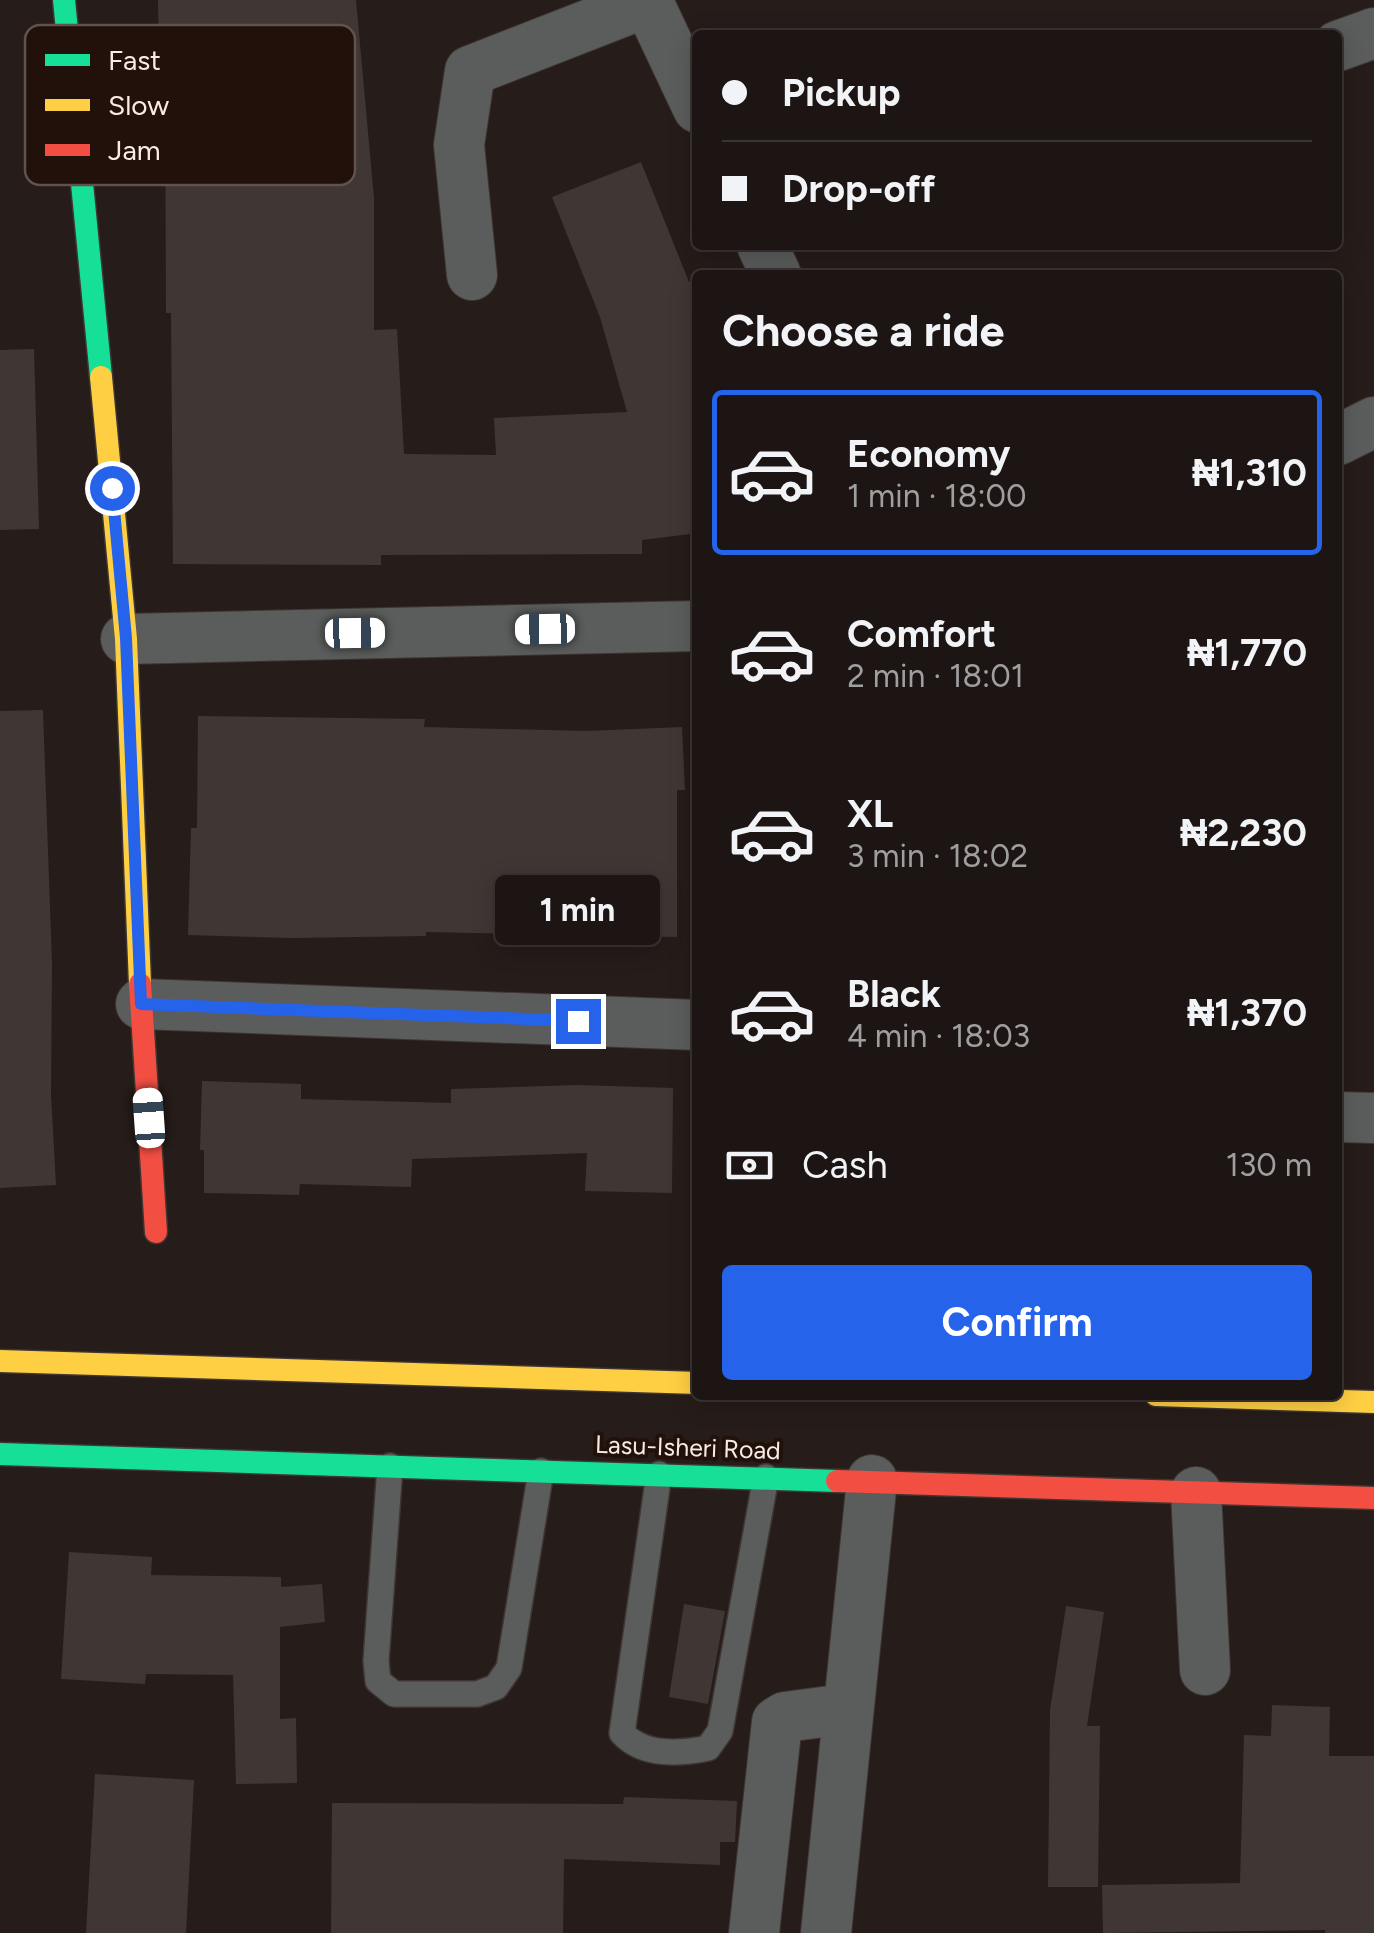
<!DOCTYPE html>
<meta charset="utf-8">
<style>
:root{--surface:#1c1513;--page:#292221;--text:#f1f3f6;--muted:#a09fa0;--line:#3a3433;--accent:#2563eb}
body{margin:0;font-family:Figtree,sans-serif;background:var(--page);color:var(--text);height:100vh;display:flex;flex-direction:column;font-size:38px;white-space:nowrap}
*{box-sizing:border-box;margin:0}
p{font-size:32px;color:var(--muted)}
.icon{flex:none;width:55px;height:55px;fill:none;stroke:currentColor;stroke-width:2;stroke-linecap:round;stroke-linejoin:round}
.map{position:relative;flex:1;overflow:hidden}
.panel{position:absolute;left:692px;top:270px;width:650px;height:1130px;display:flex;flex-direction:column;background:var(--surface);border-radius:10px;box-shadow:0 5px 25px #0003,0 0 0 2px var(--line)}
.panel>*{flex:none}
.hud{position:absolute;left:692px;top:30px;width:650px;height:220px;border-radius:10px;box-shadow:0 5px 25px #0003,0 0 0 2px var(--line);display:grid;align-content:center;height:220px;padding:0 30px;background:var(--surface)}
.end{position:absolute;width:45px;height:45px;margin:-22px;border:12px solid #2563eb;background:#fff;box-shadow:0 0 0 5px #fff}
.from{border-radius:50%}
.bubble{position:absolute;height:70px;border-radius:10px;background:var(--surface);box-shadow:0 5px 25px #0003,0 0 0 2px var(--line);font-size:32px;font-weight:700;line-height:70px;text-align:center}
.car{position:absolute;width:30px;height:60px;margin:-30px -15px;border-radius:12px;box-shadow:0 0 8px 2px #0007;background:linear-gradient(#fff 24%,#345 0 40%,#fff 0 76%,#345 0 86%,#fff 0)}
.hud b{display:flex;align-items:center;gap:35px;height:95px;font-size:38px}
.hud b+b{border-top:2px solid var(--line)}
.hud i{width:25px;height:25px;background:var(--text)}
ul{padding:0;list-style:none}
li{display:flex;align-items:center;gap:30px;height:165px;margin:0 20px 15px;padding:0 10px;border:5px solid transparent;border-radius:10px}
li div{flex:1}
li b{display:block;font-size:38px}
li em{font-style:normal;font-weight:700}
li.selected{border-color:var(--accent)}
li>.icon{width:90px;height:90px;stroke-width:1.5}
h2{padding:0 30px;font-size:45px;line-height:120px}
.pay{display:flex;align-items:center;gap:25px;height:110px;padding:0 30px;font-size:38px}
.pay p{margin-inline-start:auto}
.button{display:flex;gap:20px;margin-top:auto;padding:20px 30px}
.button a{flex:1;height:115px;border-radius:10px;background:var(--accent);color:#fff;font-size:40px;font-weight:700;line-height:115px;text-align:center}
.map>svg:first-child{display:block}
</style>
<div class="map">
<svg width="1374" height="1933" viewBox="0 0 1374 1933">
<rect width="100%" height="100%" fill="#261c19"/>
<!-- building -->
<g fill="#403734">
<polygon points="158,0 356,0 374,198 374,330 397,329 404,454 496,455 494,418 627,412 600,317 552,197 641,162 689,282 698,280 698,533 642,540 642,554 381,555 381,565 173,564 171,313 166,313 165,57 159,58"/>
<polygon points="34,349 39,529 0,530 0,350"/>
<polygon points="43,710 52,964 51,1095 56,1185 0,1188 0,711"/>
<polygon points="198,716 425,719 424,727 585,731 682,727 685,790 677,790 677,937 426,932 426,936 293,938 188,935 191,828 197,828"/>
<polygon points="202,1081 301,1084 301,1099 451,1103 451,1089 577,1085 673,1088 672,1193 585,1191 587,1153 412,1159 411,1187 300,1184 299,1195 204,1193 204,1150 200,1150"/>
<polygon points="69,1552 152,1557 151,1575 281,1577 281,1587 322,1584 325,1622 280,1627 280,1719 296,1718 297,1783 236,1784 233,1675 146,1674 145,1684 61,1679"/>
<polygon points="684,1604 725,1611 708,1704 669,1697"/>
<polygon points="1066,1606 1104,1612 1087,1726 1100,1726 1098,1887 1048,1887 1050,1710"/>
<polygon points="1272,1705 1330,1707 1329,1756 1374,1756 1374,1933 1325,1933 1325,1930 1103,1933 1102,1885 1240,1883 1244,1735 1271,1736"/>
<polygon points="95,1774 194,1780 186,1933 86,1933"/>
<polygon points="624,1797 737,1801 735,1842 720,1842 720,1865 564,1859 563,1933 331,1933 332,1803 623,1804"/>
</g>
<g fill="none" stroke-linecap="round" stroke-linejoin="round">
<!-- lane casing -->
<g stroke="#3e3632" stroke-width="28">
<g id="lane">
<polyline points="390,1466 376,1661 378,1681 394,1694 477,1694 496,1687 509,1668 541,1471"/>
<path d="M659,1474l-37,259c21,23 58,21 86,15l12,-17 46,-254"/>
</g>
</g>
<!-- street casing -->
<g stroke="#3e3632" stroke-width="52">
<g id="street">
<polyline points="647,0 698,108"/>
<polyline points="1338,46 1374,33"/>
<polyline points="762,245 776,275"/>
<polyline points="472,275 459,145 470,71 647,2"/>
<polyline points="1338,440 1374,422"/>
<polyline points="126,639 698,626"/>
<polyline points="141,1004 698,1025"/>
<polyline points="1338,1117 1374,1118"/>
<polyline points="1196,1492 1205,1670"/>
<polyline points="754,1933 777,1722 785,1717 846,1709"/>
<polyline points="826,1933 872,1480"/>
</g>
</g>
<!-- fast casing -->
<g stroke="#3e3632" stroke-width="25">
<g id="fast">
<polyline points="64,0 101,377"/>
<polyline points="0,1454 837,1481"/>
</g>
</g>
<!-- slow casing -->
<g stroke="#3e3632" stroke-width="25">
<g id="slow">
<polyline points="101,377 126,639 140,984"/>
<polyline points="0,1361 698,1383"/>
<polyline points="1156,1395 1374,1402"/>
</g>
</g>
<!-- jam casing -->
<g stroke="#3e3632" stroke-width="25">
<g id="jam">
<polyline points="140,984 156,1232"/>
<polyline points="837,1481 1374,1498"/>
</g>
</g>
<!-- lane -->
<use href="#lane" stroke="#5b5d5d" stroke-width="25"/>
<!-- street -->
<use href="#street" stroke="#5b5d5d" stroke-width="50"/>
<!-- fast -->
<use href="#fast" stroke="#16e098" stroke-width="22"/>
<!-- slow -->
<use href="#slow" stroke="#ffcf43" stroke-width="22"/>
<!-- jam -->
<use href="#jam" stroke="#f24e42" stroke-width="22"/>
</g>
<g fill="none" stroke-linecap="round" stroke-linejoin="round">
<!-- route -->
<polyline stroke="#2563eb" stroke-width="12" points="112,488 126,638 141,1004 578,1021"/>
</g>
<g text-anchor="middle" stroke-width="8" stroke-linejoin="round" paint-order="stroke">
<!-- street labels -->
<g font-size="25" fill="#f8ebe6" stroke="#22100a">
<text transform="translate(688 1447) rotate(2)" y="9">Lasu-Isheri Road</text>
</g>
</g>
<!-- legend -->
<rect x="25" y="25" width="330" height="160" rx="15" fill="#22100a" stroke="#62524c" stroke-width="2.5"/>
<rect x="45" y="54" width="45" height="12" fill="#16e098"/>
<rect x="45" y="99" width="45" height="12" fill="#ffcf43"/>
<rect x="45" y="144" width="45" height="12" fill="#f24e42"/>
<g font-size="28" fill="#f8ebe6">
<text x="108" y="70">Fast</text>
<text x="108" y="115">Slow</text>
<text x="108" y="160">Jam</text>
</g>
</svg>
<i class="end from" style="left:112px;top:488px"></i>
<i class="end" style="left:578px;top:1021px"></i>
<div class="bubble" style="left:495px;top:875px;width:165px">1 min</div>
<i class="car" style="left:545px;top:629px;rotate:269deg"></i>
<i class="car" style="left:355px;top:633px;rotate:89deg"></i>
<i class="car" style="left:149px;top:1118px;rotate:356deg"></i>
<div class="hud">
<b><i class="from"></i>Pickup</b>
<b><i></i>Drop-off</b>
</div>
<section class="panel">
<h2>Choose a ride</h2>
<ul>
<li class="selected"><svg class="icon" aria-label="car" viewBox="0 0 24 24"><path d="M5 17H2v-5l4-1 3-4h7l3 4 3 1v5h-3M9 17h6M6 11h13"/><circle cx="7" cy="17" r="2"/><circle cx="17" cy="17" r="2"/></svg><div><b>Economy</b><p>1 min · 18:00</p></div><em>₦1,310</em></li>
<li><svg class="icon" aria-label="car" viewBox="0 0 24 24"><path d="M5 17H2v-5l4-1 3-4h7l3 4 3 1v5h-3M9 17h6M6 11h13"/><circle cx="7" cy="17" r="2"/><circle cx="17" cy="17" r="2"/></svg><div><b>Comfort</b><p>2 min · 18:01</p></div><em>₦1,770</em></li>
<li><svg class="icon" aria-label="car" viewBox="0 0 24 24"><path d="M5 17H2v-5l4-1 3-4h7l3 4 3 1v5h-3M9 17h6M6 11h13"/><circle cx="7" cy="17" r="2"/><circle cx="17" cy="17" r="2"/></svg><div><b>XL</b><p>3 min · 18:02</p></div><em>₦2,230</em></li>
<li><svg class="icon" aria-label="car" viewBox="0 0 24 24"><path d="M5 17H2v-5l4-1 3-4h7l3 4 3 1v5h-3M9 17h6M6 11h13"/><circle cx="7" cy="17" r="2"/><circle cx="17" cy="17" r="2"/></svg><div><b>Black</b><p>4 min · 18:03</p></div><em>₦1,370</em></li>
</ul>
<div class="pay"><svg class="icon" aria-label="cash" viewBox="0 0 24 24"><path d="M3 7h18v10H3z"/><circle cx="12" cy="12" r="2"/></svg>Cash<p>130 m</p></div>
<div class="button"><a>Confirm</a></div>
</section>
</div>
